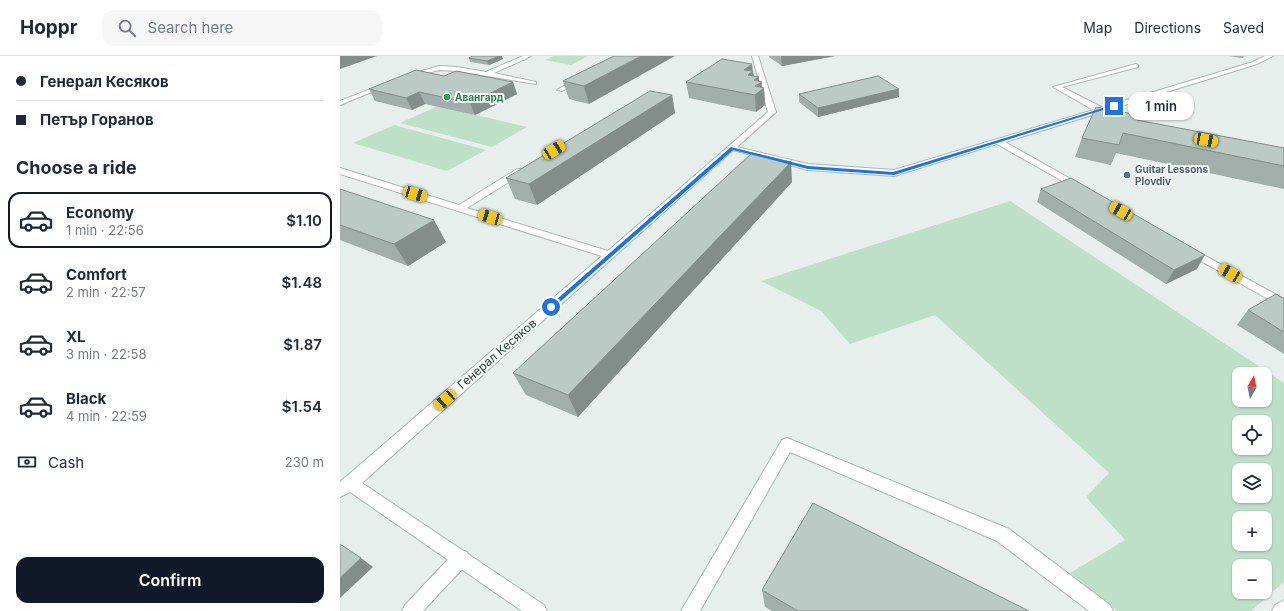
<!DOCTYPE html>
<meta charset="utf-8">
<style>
:root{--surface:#fff;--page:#f6f6f7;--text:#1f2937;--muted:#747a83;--line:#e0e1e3;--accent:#111827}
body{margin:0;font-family:Inter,sans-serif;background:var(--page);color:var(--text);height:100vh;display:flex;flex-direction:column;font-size:15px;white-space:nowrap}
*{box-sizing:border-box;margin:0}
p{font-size:13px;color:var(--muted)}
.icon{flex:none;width:22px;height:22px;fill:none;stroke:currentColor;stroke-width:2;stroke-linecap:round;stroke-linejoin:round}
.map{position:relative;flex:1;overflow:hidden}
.sheet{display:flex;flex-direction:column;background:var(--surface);width:340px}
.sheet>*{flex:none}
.banner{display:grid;align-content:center;height:88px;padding:0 16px;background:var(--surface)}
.needle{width:26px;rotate:10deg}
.tools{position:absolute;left:892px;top:311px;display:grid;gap:8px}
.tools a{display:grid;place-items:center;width:40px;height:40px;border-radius:8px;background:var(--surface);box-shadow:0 1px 3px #0004;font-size:20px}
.end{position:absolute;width:18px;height:18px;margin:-9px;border:5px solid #1a73e8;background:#fff;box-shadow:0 0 0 2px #fff}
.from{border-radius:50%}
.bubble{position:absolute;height:28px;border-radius:12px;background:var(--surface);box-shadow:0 1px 3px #0004;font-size:13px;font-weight:600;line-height:28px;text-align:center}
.car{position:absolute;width:12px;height:24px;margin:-12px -6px;border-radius:5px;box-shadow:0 0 3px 1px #0007;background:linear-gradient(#f5c518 24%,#345 0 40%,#f5c518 0 76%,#345 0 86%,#f5c518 0)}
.banner b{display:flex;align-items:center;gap:14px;height:38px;font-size:15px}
.banner b+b{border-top:1px solid var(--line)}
.banner i{width:10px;height:10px;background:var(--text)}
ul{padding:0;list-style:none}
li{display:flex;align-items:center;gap:12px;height:56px;margin:0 8px 6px;padding:0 8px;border:2px solid transparent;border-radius:12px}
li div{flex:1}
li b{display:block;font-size:15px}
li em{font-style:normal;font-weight:600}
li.selected{border-color:var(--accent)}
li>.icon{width:36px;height:36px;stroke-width:1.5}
h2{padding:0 16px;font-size:18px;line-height:48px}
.pay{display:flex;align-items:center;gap:10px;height:44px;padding:0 16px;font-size:15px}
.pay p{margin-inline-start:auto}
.primary-button{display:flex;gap:8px;margin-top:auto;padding:8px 16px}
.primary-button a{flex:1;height:46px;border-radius:12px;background:var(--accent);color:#fff;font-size:16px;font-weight:600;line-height:46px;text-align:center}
header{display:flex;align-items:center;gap:24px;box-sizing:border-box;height:56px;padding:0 20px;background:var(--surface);border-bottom:1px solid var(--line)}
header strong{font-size:19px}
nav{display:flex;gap:22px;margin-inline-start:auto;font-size:14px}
.search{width:280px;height:36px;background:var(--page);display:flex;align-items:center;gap:10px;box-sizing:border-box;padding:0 14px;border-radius:12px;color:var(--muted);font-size:15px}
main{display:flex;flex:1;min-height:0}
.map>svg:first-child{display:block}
</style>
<header>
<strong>Hoppr</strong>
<div class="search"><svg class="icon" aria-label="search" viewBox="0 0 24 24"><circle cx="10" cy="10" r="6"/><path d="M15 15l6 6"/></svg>Search here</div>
<nav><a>Map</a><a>Directions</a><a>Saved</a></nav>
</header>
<main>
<section class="sheet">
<div class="banner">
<b><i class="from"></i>Генерал Кесяков</b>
<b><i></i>Петър Горанов</b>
</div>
<h2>Choose a ride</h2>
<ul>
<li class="selected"><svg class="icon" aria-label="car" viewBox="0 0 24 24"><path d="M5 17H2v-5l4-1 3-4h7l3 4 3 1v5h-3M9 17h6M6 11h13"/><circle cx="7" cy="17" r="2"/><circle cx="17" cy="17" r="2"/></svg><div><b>Economy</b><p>1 min · 22:56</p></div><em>$1.10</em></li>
<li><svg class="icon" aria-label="car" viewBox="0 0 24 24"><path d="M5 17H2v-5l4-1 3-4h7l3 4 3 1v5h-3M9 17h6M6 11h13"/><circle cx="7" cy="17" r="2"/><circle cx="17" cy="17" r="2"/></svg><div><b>Comfort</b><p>2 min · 22:57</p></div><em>$1.48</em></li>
<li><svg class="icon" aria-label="car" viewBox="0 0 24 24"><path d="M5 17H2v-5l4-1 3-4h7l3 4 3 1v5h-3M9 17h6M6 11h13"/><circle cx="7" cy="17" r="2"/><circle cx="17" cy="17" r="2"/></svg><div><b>XL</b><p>3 min · 22:58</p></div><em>$1.87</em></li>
<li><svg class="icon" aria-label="car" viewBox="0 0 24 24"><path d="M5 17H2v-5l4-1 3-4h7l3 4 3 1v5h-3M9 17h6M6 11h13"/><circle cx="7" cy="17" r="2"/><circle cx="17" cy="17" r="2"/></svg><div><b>Black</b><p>4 min · 22:59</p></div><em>$1.54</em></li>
</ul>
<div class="pay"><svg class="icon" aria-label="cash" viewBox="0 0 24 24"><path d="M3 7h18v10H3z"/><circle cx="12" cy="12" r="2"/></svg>Cash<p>230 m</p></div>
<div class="primary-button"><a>Confirm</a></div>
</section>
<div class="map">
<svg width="944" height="555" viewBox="0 0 944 555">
<rect width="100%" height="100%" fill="#e6efeb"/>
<!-- green -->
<g fill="#bfe0c8" fill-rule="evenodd">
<polygon points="214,0 248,0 231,9 205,4"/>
<polygon points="98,50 187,71 152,91 60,67"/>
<polygon points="54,69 146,94 107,115 13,87"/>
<path d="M670,145l274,182v199l-33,29h-134l-47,-38 55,-33 -39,-43 23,-24 -174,-158 -85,29 -29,-33 -60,-30zM899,318h26v26h-26zM899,366h26v26h-26zM899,414h26v26h-26zM899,462h26v26h-26zM899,510h26v26h-26z"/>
</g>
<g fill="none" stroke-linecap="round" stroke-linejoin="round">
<!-- service casing -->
<g stroke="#a8b8b2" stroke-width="2">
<g id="service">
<polygon points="183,0 186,2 185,3 154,17 196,26 196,28 117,15 99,14 68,22 65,20 99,10 117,11 146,16"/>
<polygon points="796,8 798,9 798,11 722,31 763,52 763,56 757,56 713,31"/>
<polygon points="41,29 46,30 0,49 0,45"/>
<polygon points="121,494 127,496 129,502 127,508 83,555 62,555 65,549 115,496"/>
</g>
</g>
<!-- minor casing -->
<g stroke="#a8b8b2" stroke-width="2">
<g id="minor">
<polygon points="183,0 191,0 183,4 180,2"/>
<polygon points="412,0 418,0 436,56 397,91 468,108 554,114 913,6 925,0 933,0 917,8 665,86 743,130 744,132 743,134 740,135 657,88 554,120 468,114 393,94 22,427 204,549 207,555 182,555 10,436 0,441 0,426 262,200 0,118 0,112 119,149 177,113 183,113 184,115 183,117 127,152 268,195 428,56"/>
<polygon points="238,22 240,23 240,25 222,35 217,34"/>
<polygon points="849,191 944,243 944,252 845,196 844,194"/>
<polygon points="447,382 669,473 770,549 773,555 749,555 657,485 450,396 360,555 341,555 442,384"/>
<polygon points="944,544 944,555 932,555 935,549"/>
</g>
</g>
<!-- service -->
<use href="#service" fill="#fff" fill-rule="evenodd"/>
<!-- minor -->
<use href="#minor" fill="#fff" fill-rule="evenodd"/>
</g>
<!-- wall -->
<g fill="#a1aea9">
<polygon points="274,0 249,48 229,43 223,25"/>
<polygon points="429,0 495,0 442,10 429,1"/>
<polygon points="888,0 904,0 903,2"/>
<polygon points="129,2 163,3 149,9 130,6"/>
<polygon points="413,15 414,20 419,21 419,25 422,26 422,32 424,32 425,49 416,56 349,42 346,26"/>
<polygon points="104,20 173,26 177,38 135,59 85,48 72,54 35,45 29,33"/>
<polygon points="559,33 559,41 478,61 459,46 459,38"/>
<polygon points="332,39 335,57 197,149 175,143 166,122"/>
<polygon points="797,64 944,92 944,133 776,97 771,109 735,101 742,82"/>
<polygon points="452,126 238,361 186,339 173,317"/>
<polygon points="0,133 106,186 68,210 0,184"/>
<polygon points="701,133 857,213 826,228 697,146"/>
<polygon points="944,243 944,298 897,269 908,254"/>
<polygon points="422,534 689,555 432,555 425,551"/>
</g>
<!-- shaded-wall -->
<g fill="#838d89">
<polygon points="0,0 37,0 0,13"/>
<polygon points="159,0 162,0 163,3 149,9 147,5"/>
<polygon points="301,0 335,0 249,48 244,30"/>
<polygon points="441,0 495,0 442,10"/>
<polygon points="412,8 414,24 419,21 419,28 422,26 422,33 424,32 425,49 416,56 415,39 404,14"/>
<polygon points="173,26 177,38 135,59 130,47"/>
<polygon points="559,33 559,41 478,61 478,52"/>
<polygon points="79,36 85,48 72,54 66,42"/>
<polygon points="332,39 335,57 197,149 189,128"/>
<polygon points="451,106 452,126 238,361 228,339"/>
<polygon points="94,164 106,186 68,210 54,188"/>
<polygon points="865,199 857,213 826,228 834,214"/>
<polygon points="21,502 33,511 0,542 0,522"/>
</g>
<!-- building -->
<g fill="#bbcac4" stroke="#838d89">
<polygon points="132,0 159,0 147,5 129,2"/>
<polygon points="274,0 301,0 244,30 223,25"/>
<polygon points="382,3 412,8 404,14 413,15 408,19 419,21 414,24 422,26 415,30 424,32 415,39 346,26"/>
<polygon points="76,14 104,20 116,15 173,26 130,47 79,36 66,42 29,33"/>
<polygon points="538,20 559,33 478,52 459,38"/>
<polygon points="310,35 332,39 189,128 166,122"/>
<polygon points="756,51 799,59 797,64 944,92 944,110 783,77 779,89 742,82"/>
<polygon points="412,97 451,106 228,339 173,317"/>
<polygon points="731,122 865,199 834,214 701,133"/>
<polygon points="0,133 94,164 54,188 0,169"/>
<polygon points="936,238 944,243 944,276 908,254"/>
<polygon points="473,447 689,555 458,555 422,534"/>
<polygon points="0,488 21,502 0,522"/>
</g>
<!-- route -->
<polygon fill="#1a73e8" points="773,49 776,50 554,119 468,113 393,94 213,252 208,251 391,91 468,110 553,116"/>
<!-- markers -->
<circle fill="#2e9e5b" stroke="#f7fbf9" stroke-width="1.5" cx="107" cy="41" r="4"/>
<circle fill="#5c6f8a" stroke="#f7fbf9" stroke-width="1.5" cx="787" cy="119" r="4"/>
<g text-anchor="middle" stroke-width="4" stroke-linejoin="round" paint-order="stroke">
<!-- far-leisure labels -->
<g font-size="10" font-weight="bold" fill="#27864d" stroke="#f7fbf9" text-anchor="start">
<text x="115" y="45">Авангард</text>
</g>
<!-- far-service labels -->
<g font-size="10" font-weight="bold" fill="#4e5e75" stroke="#f7fbf9" text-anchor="start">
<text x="795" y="117">Guitar Lessons<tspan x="795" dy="12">Plovdiv</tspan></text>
</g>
<!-- street labels -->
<g font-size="12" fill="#24423a" stroke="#f7fbf9">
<text transform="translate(157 298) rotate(-41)" y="4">Генерал Кесяков</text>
</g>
</g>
</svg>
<div class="tools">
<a><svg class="needle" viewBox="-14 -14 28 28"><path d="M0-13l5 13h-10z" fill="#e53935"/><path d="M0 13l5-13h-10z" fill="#747a83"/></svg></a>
<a><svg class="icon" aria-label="locate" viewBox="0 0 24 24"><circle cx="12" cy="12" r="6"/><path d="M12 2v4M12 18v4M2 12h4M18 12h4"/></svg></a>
<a><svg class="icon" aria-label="layers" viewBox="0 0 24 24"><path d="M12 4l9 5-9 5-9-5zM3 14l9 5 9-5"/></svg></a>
<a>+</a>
<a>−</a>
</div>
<i class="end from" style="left:211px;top:251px"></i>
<i class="end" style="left:774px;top:50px"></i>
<div class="bubble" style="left:788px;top:36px;width:66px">1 min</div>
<i class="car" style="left:866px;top:84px;rotate:101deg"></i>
<i class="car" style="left:214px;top:94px;rotate:58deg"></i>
<i class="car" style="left:75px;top:138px;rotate:107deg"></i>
<i class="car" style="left:781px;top:155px;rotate:300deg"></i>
<i class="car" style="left:150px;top:161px;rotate:287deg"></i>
<i class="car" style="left:890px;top:217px;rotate:300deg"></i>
<i class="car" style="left:105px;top:344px;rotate:229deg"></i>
</div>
</main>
